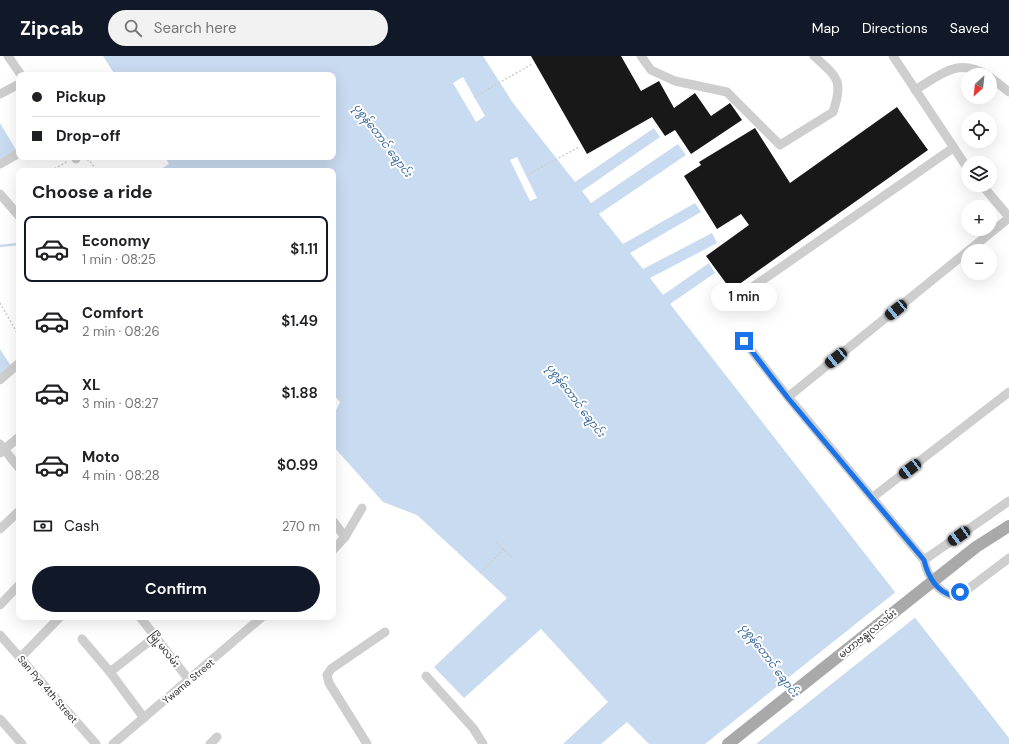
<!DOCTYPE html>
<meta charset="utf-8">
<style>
:root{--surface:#fff;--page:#f2f2f2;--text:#202124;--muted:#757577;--line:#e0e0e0;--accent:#111827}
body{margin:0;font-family:"DM Sans","Noto Sans Myanmar",sans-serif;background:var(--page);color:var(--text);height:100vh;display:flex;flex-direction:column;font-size:15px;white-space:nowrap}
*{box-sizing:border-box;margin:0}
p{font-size:13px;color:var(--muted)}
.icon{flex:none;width:22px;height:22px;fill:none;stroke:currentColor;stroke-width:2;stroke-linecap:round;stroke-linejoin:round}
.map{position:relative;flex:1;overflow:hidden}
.sheet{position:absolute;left:16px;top:112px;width:320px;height:452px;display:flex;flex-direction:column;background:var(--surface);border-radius:8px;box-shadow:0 4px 16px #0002}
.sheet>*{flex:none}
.top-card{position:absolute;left:16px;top:16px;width:320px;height:88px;border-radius:8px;box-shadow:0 4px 16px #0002;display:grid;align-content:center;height:88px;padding:0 16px;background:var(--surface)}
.needle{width:26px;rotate:207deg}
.tools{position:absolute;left:961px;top:12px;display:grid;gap:8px}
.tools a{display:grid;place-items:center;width:36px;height:36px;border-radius:50%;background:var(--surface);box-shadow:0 4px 16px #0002;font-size:20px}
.end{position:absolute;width:18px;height:18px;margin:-9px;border:5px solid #1a73e8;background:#fff;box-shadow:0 0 0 2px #fff}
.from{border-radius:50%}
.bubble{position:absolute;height:28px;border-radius:14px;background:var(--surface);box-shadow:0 4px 16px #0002;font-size:13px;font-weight:600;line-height:28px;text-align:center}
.car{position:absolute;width:12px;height:24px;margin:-12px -6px;border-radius:5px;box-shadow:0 0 3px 1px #0007;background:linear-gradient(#222 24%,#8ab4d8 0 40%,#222 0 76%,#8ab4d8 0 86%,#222 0)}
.top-card b{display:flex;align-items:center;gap:14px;height:38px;font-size:15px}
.top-card b+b{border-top:1px solid var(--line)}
.top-card i{width:10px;height:10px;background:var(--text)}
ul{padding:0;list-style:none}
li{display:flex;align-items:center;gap:12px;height:66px;margin:0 8px 6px;padding:0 8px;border:2px solid transparent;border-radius:8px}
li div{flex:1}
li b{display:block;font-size:15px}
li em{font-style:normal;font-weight:600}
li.current{border-color:var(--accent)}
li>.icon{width:36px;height:36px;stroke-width:1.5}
h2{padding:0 16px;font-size:18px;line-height:48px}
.pay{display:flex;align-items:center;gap:10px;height:44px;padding:0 16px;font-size:15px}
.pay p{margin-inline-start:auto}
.cta{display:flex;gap:8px;margin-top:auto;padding:8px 16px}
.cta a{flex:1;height:46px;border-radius:24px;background:var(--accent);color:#fff;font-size:16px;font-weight:600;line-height:46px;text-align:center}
header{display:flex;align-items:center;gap:24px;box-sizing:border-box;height:56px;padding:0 20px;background:var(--accent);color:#fff}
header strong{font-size:19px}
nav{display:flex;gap:22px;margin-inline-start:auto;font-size:14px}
.search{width:280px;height:36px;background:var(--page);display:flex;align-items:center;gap:10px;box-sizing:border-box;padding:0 14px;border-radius:22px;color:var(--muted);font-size:15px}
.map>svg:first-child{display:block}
</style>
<header>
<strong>Zipcab</strong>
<div class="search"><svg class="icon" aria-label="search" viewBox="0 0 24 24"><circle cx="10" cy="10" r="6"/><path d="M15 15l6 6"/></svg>Search here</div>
<nav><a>Map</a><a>Directions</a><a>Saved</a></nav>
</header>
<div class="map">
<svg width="1009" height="688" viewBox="0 0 1009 688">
<rect width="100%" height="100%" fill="#fff"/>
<!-- water -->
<g fill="#c9dbf0">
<polygon points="103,0 483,0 513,47 575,126 654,72 660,81 582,135 591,147 678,88 686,99 599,158 623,188 695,147 701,156 630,197 643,213 712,177 717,187 650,222 663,239 709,207 715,217 670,248 1009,682 1009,688 649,688 627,666 601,688 563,688 608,646 541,573 464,642 434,611 507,542 417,459 383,446 333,390 333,361 340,346 333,338 333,115 158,115 169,108 165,101 333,101 333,19 115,19"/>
<polygon points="0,67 16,94 0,103"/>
<polygon points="0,293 11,310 0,319"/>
</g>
<!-- pier -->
<g fill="#fff">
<polygon points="463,21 485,60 476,66 453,27"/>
<polygon points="517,101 537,142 530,145 510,104"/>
<polygon points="897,535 917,560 756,688 705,688"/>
</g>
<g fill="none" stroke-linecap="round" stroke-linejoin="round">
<!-- stream -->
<polyline stroke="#c9dbf0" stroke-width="2.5" points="0,190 19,188"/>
</g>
<!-- building -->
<g fill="#181818">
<polygon points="531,0 621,0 641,35 659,25 674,52 695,37 711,60 730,47 742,64 691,98 675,74 665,80 652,61 587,98"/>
<polygon points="897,51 928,94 731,234 706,200 749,169 741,158 717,173 684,120 701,109 699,106 755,72 790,127"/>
</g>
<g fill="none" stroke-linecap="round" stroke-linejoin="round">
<!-- path -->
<g stroke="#cecece" stroke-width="1.5" stroke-dasharray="2 2" stroke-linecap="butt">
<polyline points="474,41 532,8"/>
<polyline points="83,103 89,104 97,115"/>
<polyline points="51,115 68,105"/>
<polyline points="527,119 579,91"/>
<polyline points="0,247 19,280"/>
<polyline points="496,486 513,502"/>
<polyline points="480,517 504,493"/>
</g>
<!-- minor -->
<g stroke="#cecece" stroke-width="9">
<polyline points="8,0 21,19"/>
<path d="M641,0l10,14 24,11 52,11 53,53 53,-33c11,-32 4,-35 -19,-56"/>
<polyline points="893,0 968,113"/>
<polyline points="990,21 1009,36"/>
<path d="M915,34c25,-15 42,-33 72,-15"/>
<polyline points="0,38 19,28"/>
<polyline points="75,101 76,103"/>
<polyline points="0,108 19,97"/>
<polyline points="982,129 1009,161"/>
<polyline points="0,138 19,160"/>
<polyline points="968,195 1009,162"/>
<polyline points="728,248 953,92"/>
<path d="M744,285l44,56 136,163c4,17 12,31 29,36l15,-7 41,-31"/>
<polyline points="0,324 19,307"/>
<polyline points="788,341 968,195"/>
<polyline points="0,388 19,412"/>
<polyline points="0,397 19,381"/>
<polyline points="873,441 1009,336"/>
<polyline points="333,465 345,481"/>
<polyline points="0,473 19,455"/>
<polyline points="333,494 345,481 362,452"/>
<polyline points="924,504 1009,445"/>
<polyline points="0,549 19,529"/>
<polyline points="140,561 189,624"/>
<polyline points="0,579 96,688"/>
<polyline points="82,583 110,616 144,662"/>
<polyline points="20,602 60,561"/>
<polyline points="110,616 156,580"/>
<polyline points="426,620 473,672 483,688"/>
<polyline points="0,663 22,688"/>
<polyline points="113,688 262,561"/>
<polyline points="210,688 217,681"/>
<polyline points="367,688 329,627 327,619 331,613 385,576"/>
</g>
<!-- major -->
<polyline stroke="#a9a9a9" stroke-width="12" points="728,688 976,491 1009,470"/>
</g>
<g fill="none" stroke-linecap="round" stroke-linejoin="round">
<!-- route -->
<path stroke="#1a73e8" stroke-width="5" d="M744,285l44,57 136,162c4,17 12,31 29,36l7,-4"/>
</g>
<g text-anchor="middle" stroke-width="4" stroke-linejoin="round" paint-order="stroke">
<!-- street labels -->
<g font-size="10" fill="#313131" stroke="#fff">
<text transform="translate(867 577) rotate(-39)" y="4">မဟာဗန္ဓုလလမ်း</text>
<text transform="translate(165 593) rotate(52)" y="4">မြို့မလမ်း</text>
<text transform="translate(188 625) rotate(-40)" y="4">Ywama Street</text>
<text transform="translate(48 633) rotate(49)" y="4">San Pya 4th Street</text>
</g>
<!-- water labels -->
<g font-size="11" font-style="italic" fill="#36669b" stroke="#fff">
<text transform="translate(383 84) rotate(53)" y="4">ပုစွန်တောင် ချောင်း</text>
<text transform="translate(576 344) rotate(53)" y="4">ပုစွန်တောင် ချောင်း</text>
<text transform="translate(770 604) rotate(53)" y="4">ပုစွန်တောင် ချောင်း</text>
</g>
</g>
</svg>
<div class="tools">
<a><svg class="needle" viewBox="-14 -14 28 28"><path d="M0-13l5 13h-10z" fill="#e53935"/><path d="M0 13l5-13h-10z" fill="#757577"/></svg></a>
<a><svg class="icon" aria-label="locate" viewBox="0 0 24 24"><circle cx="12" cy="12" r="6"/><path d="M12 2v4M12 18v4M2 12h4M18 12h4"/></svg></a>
<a><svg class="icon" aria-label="layers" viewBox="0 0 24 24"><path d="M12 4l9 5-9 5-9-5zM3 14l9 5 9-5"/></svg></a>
<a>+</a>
<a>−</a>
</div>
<i class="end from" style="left:960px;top:536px"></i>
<i class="end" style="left:744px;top:285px"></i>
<div class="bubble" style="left:711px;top:227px;width:66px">1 min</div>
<i class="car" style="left:896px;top:254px;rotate:231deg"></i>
<i class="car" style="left:836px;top:302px;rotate:231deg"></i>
<i class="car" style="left:910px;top:413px;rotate:233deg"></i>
<i class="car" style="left:959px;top:480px;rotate:235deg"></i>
<div class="top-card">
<b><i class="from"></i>Pickup</b>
<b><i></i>Drop-off</b>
</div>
<section class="sheet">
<h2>Choose a ride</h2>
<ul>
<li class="current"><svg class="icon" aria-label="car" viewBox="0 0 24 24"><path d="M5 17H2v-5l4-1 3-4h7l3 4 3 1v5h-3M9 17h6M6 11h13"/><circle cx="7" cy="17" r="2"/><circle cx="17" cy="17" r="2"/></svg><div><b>Economy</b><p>1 min · 08:25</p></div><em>$1.11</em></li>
<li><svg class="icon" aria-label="car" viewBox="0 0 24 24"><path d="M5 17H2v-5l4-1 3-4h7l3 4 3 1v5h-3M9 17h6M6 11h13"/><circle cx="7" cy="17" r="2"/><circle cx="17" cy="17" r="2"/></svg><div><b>Comfort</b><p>2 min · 08:26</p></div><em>$1.49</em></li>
<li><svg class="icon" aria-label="car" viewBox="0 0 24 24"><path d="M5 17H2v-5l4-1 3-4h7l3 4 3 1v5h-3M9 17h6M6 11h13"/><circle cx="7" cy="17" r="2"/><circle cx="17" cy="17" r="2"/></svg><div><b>XL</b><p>3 min · 08:27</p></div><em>$1.88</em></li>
<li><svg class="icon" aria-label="car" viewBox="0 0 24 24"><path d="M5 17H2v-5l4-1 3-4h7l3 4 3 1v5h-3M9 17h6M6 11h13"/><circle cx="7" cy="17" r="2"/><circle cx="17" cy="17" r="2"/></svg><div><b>Moto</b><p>4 min · 08:28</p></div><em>$0.99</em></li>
</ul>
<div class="pay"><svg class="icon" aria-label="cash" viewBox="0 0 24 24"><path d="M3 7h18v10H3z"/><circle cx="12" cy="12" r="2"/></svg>Cash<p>270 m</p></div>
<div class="cta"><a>Confirm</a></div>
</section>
</div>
